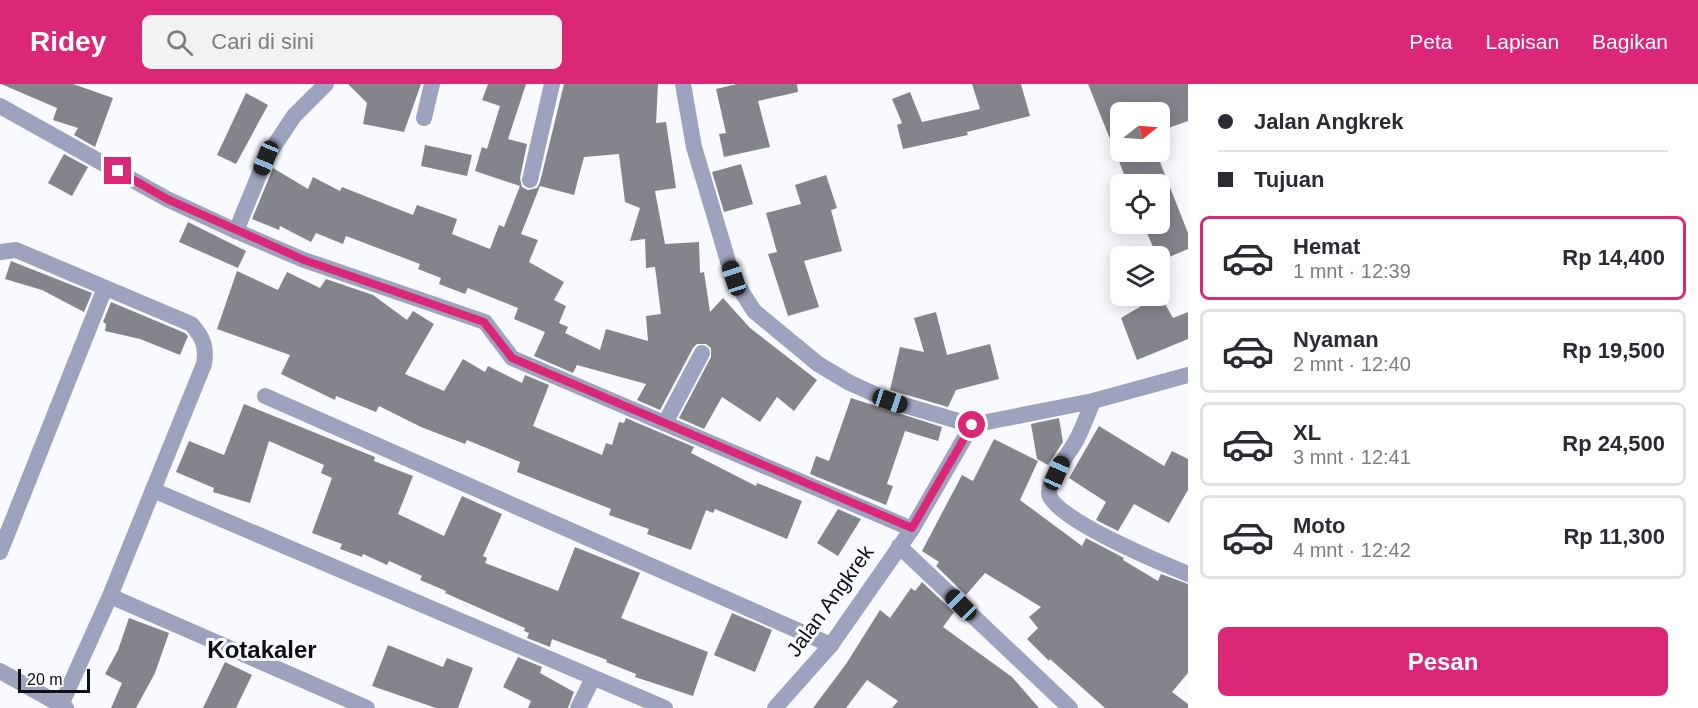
<!DOCTYPE html>
<html lang="id">
<meta charset="utf-8">
<style>
:root{--surface:#fff;--page:#f2f2f3;--text:#2b2b33;--muted:#7c7c81;--line:#e1e1e2;--accent:#db2777}
body{margin:0;font-family:Helvetica,sans-serif;background:var(--page);color:var(--text);height:100vh;display:flex;flex-direction:column;font-size:22px;white-space:nowrap}
*{box-sizing:border-box;margin:0}
p{font-size:20px;color:var(--muted)}
.icon{flex:none;width:33px;height:33px;fill:none;stroke:currentColor;stroke-width:2;stroke-linecap:round;stroke-linejoin:round}
.map{position:relative;flex:1;overflow:hidden}
.panel{display:flex;flex-direction:column;background:var(--surface);width:510px}
.panel>*{flex:none}
.banner{display:grid;align-content:center;height:132px;padding:0 30px;background:var(--surface)}
.needle{width:39px;rotate:73deg}
.fabs{position:absolute;left:1110px;top:18px;display:grid;gap:12px}
.fabs a{display:grid;place-items:center;width:60px;height:60px;border-radius:9px;background:var(--surface);box-shadow:0 3px 15px #0003;font-size:30px}
.scale{position:absolute;left:18px;bottom:15px;width:72px;box-sizing:border-box;padding-left:6px;border:3px solid #0f1012;border-top:0;font-size:16px;line-height:21px;white-space:nowrap;color:#0f1012;-webkit-text-stroke:4px #f9faff;paint-order:stroke}
.end{position:absolute;width:27px;height:27px;margin:-14px;border:8px solid #db2777;background:#fff;box-shadow:0 0 0 3px #fff}
.from{border-radius:50%}
.car{position:absolute;width:18px;height:36px;margin:-18px -9px;border-radius:8px;box-shadow:0 0 4px 2px #0007;background:linear-gradient(#222 24%,#8ab4d8 0 40%,#222 0 76%,#8ab4d8 0 86%,#222 0)}
.banner b{display:flex;align-items:center;gap:21px;height:57px;font-size:22px}
.banner b+b{border-top:2px solid var(--line)}
.banner i{width:15px;height:15px;background:var(--text)}
ul{padding:0;list-style:none}
li{display:flex;align-items:center;gap:18px;height:84px;margin:0 12px 9px;padding:0 18px;border:3px solid var(--line);border-radius:9px}
li div{flex:1}
li b{display:block;font-size:22px}
li em{font-style:normal;font-weight:600}
li.on{border-color:var(--accent)}
li>.icon{width:54px;height:54px;stroke-width:1.5}
.cta{display:flex;gap:12px;margin-top:auto;padding:12px 30px}
.cta a{flex:1;height:69px;border-radius:9px;background:var(--accent);color:#fff;font-size:24px;font-weight:600;line-height:69px;text-align:center}
header{display:flex;align-items:center;gap:36px;box-sizing:border-box;height:84px;padding:0 30px;background:var(--accent);color:#fff}
header strong{font-size:28px}
nav{display:flex;gap:33px;margin-inline-start:auto;font-size:21px}
.search{width:420px;height:54px;background:var(--page);display:flex;align-items:center;gap:15px;box-sizing:border-box;padding:0 21px;border-radius:9px;color:var(--muted);font-size:22px}
main{display:flex;flex:1;min-height:0}
.map>svg:first-child{display:block}
</style>
<header>
<strong>Ridey</strong>
<div class="search"><svg class="icon" aria-label="search" viewBox="0 0 24 24"><circle cx="10" cy="10" r="6"/><path d="M15 15l6 6"/></svg>Cari di sini</div>
<nav><a>Peta</a><a>Lapisan</a><a>Bagikan</a></nav>
</header>
<main>
<div class="map">
<svg width="1188" height="624" viewBox="0 0 1188 624">
<rect width="100%" height="100%" fill="#f9faff"/>
<!-- building -->
<g fill="#84858c" fill-rule="evenodd">
<polygon points="1,0 73,0 113,14 95,63 74,51 78,44 53,36 57,24"/>
<polygon points="348,0 421,0 404,48 363,40 367,19"/>
<path d="M488,0h38l-18,55 19,5 -7,34 2,9 6,3 9,-2 3,-6 24,-98h94l-2,39 10,-1 10,66 -21,3 10,53 34,-2 1,31 4,-1 6,40 13,-14 27,30 67,52 -23,31 -17,-14 -17,25 -38,-25 -18,32 -25,-11 32,-61v-9l-5,-4h-9l-4,4 -33,62 -23,-10 9,-16 -69,-19 -4,8 -39,-17 11,-24 -31,-13 4,-11 -50,-20 -3,6 -26,-10 2,-6 -23,-9 2,-5 -74,-28 -3,8 -27,-11 -5,9 -31,-16 -1,4 -27,-11 21,-51 35,21 5,-12 27,14 2,-4 71,28 4,-10 40,14 -5,15 38,15 9,-24 5,2 16,-41 -45,-15 7,-24 5,2 13,-43 -18,-6zM619,70l6,48 15,6 -10,33 15,-2 1,29 9,-1 6,47 -15,2 2,25 -42,-12 -6,21 -35,-17 3,-6 -9,-4 7,-17 -12,-6 10,-18 -35,-20 9,-22 -17,-6 19,-48 34,9 10,-38z"/>
<polygon points="737,0 797,0 798,8 758,17 770,63 724,73 719,50 726,49 716,5"/>
<polygon points="972,0 1021,0 1030,32 967,48 968,51 903,65 897,41 902,39 892,15 910,8 922,38 980,25"/>
<polygon points="1088,0 1188,0 1188,37 1160,47 1160,28 1120,28 1120,68 1156,68 1188,149 1188,165 1160,177 1160,172 1157,172 1143,140 1160,140 1160,100 1128,100"/>
<polygon points="246,9 268,21 236,80 217,71"/>
<polygon points="425,61 472,71 467,92 421,82"/>
<polygon points="64,70 88,83 72,112 48,99"/>
<polygon points="741,80 753,120 724,128 712,88"/>
<polygon points="826,91 837,124 831,126 842,167 804,177 819,223 788,232 768,170 777,168 766,129 801,120 795,101"/>
<polygon points="188,138 246,167 238,184 179,158"/>
<polygon points="11,177 92,209 84,228 42,206 5,195"/>
<polygon points="237,187 278,206 287,188 320,204 326,195 373,211 407,236 413,227 434,240 405,290 444,307 463,275 485,288 488,282 522,299 525,291 549,301 533,342 602,371 606,359 612,361 619,338 624,339 626,334 694,363 691,369 756,402 757,399 802,417 787,455 715,425 713,429 706,426 691,466 647,450 649,445 609,431 611,425 517,388 520,378 467,356 465,360 421,343 379,322 376,328 336,312 335,316 281,290 290,271 217,245"/>
<polygon points="1160,211 1173,234 1188,228 1188,255 1137,276 1121,234"/>
<polygon points="111,218 185,249 188,252 180,271 140,255 105,247 106,240 103,238"/>
<polygon points="936,228 947,271 990,260 999,295 956,306 948,323 890,306 900,263 924,268 914,234"/>
<polygon points="851,314 942,343 938,357 905,347 887,400 893,402 886,421 810,390 816,372 829,377"/>
<polygon points="244,320 375,373 374,377 413,392 398,430 444,452 462,412 502,430 483,472 487,474 485,479 558,507 575,463 640,489 621,534 708,568 693,612 635,593 636,590 606,578 607,576 552,555 550,563 527,554 529,549 524,547 525,544 445,509 446,507 420,496 422,492 389,477 387,481 363,470 362,473 340,465 342,460 312,449 332,394 321,389 324,381 269,357 250,419 213,408 214,404 176,388 189,357 224,371"/>
<polygon points="1059,334 1063,358 1048,381 1037,375 1031,340"/>
<polygon points="1099,342 1164,382 1172,367 1188,375 1188,406 1169,439 1134,420 1118,447 1096,436 1106,418 1069,394"/>
<polygon points="994,355 1038,377 1020,416 1082,462 1086,454 1124,474 1123,476 1158,497 1161,490 1188,500 1188,589 1172,608 1188,620 1188,624 1105,624 1050,575 1049,577 1027,555 1038,544 1029,533 1041,523 985,489 966,511 936,482 939,478 922,467 962,391 973,397"/>
<polygon points="838,425 861,435 838,472 817,459"/>
<polygon points="922,498 954,528 943,543 1012,593 1039,624 892,624 898,617 867,596 846,624 813,624 846,580 880,526 890,534 911,504 915,507"/>
<polygon points="732,529 772,546 755,588 714,571"/>
<polygon points="129,534 169,549 155,589 136,624 111,624 122,599 105,590 118,566"/>
<polygon points="388,561 443,583 447,574 473,584 458,624 436,624 372,602"/>
<polygon points="518,573 542,583 540,589 574,608 568,624 528,624 531,617 503,603"/>
<polygon points="225,578 252,591 236,624 203,624"/>
</g>
<g fill="none" stroke-linecap="round" stroke-linejoin="round">
<!-- minor -->
<g stroke="#9da2be" stroke-width="16">
<polyline points="683,0 694,63 733,194 754,227 818,280 850,299 890,317 972,341 1093,317 1188,291"/>
<polyline points="0,22 167,115 236,147 304,176 485,238 512,274 912,445"/>
<polyline points="424,34 432,0"/>
<polyline points="530,96 552,0"/>
<polyline points="236,147 266,74 294,32 326,0"/>
<path d="M0,168l16,-2 175,74c12,13 16,23 13,40l-94,232 -49,109"/>
<polyline points="265,312 831,561"/>
<path d="M1093,317c-5,13 -10,26 -16,38 -9,17 -26,34 -28,53 -3,24 117,73 139,82"/>
<polyline points="665,339 702,269"/>
<polyline points="153,406 665,624"/>
<polyline points="899,462 1070,624"/>
<polyline points="0,468 105,204"/>
<polyline points="110,512 367,624"/>
<polyline points="0,587 66,624"/>
<polyline points="578,624 593,594"/>
<polyline points="775,624 831,561 912,445 972,341"/>
</g>
</g>
<g fill="none" stroke-linecap="round" stroke-linejoin="round">
<!-- route -->
<polyline stroke="#db2777" stroke-width="8" points="118,87 167,115 304,176 484,238 512,274 912,444 972,341"/>
</g>
<g text-anchor="middle" stroke-width="6" stroke-linejoin="round" paint-order="stroke">
<!-- street labels -->
<g font-size="21" fill="#0f1012" stroke="#f9faff">
<text transform="translate(830 517) rotate(-54)" y="7">Jalan Angkrek</text>
</g>
<!-- quarter labels -->
<g font-size="24" font-weight="bold" fill="#0f1012" stroke="#f9faff">
<text x="262" y="574">Kotakaler</text>
</g>
</g>
</svg>
<div class="fabs">
<a><svg class="needle" viewBox="-14 -14 28 28"><path d="M0-13l5 13h-10z" fill="#e53935"/><path d="M0 13l5-13h-10z" fill="#7c7c81"/></svg></a>
<a><svg class="icon" aria-label="locate" viewBox="0 0 24 24"><circle cx="12" cy="12" r="6"/><path d="M12 2v4M12 18v4M2 12h4M18 12h4"/></svg></a>
<a><svg class="icon" aria-label="layers" viewBox="0 0 24 24"><path d="M12 4l9 5-9 5-9-5zM3 14l9 5 9-5"/></svg></a>
</div>
<div class="scale">20 m</div>
<i class="end from" style="left:972px;top:341px"></i>
<i class="end" style="left:118px;top:87px"></i>
<i class="car" style="left:266px;top:74px;rotate:202deg"></i>
<i class="car" style="left:734px;top:194px;rotate:342deg"></i>
<i class="car" style="left:890px;top:317px;rotate:108deg"></i>
<i class="car" style="left:1057px;top:389px;rotate:24deg"></i>
<i class="car" style="left:961px;top:521px;rotate:315deg"></i>
</div>
<section class="panel">
<div class="banner">
<b><i class="from"></i>Jalan Angkrek</b>
<b><i></i>Tujuan</b>
</div>
<ul>
<li class="on"><svg class="icon" aria-label="car" viewBox="0 0 24 24"><path d="M5 17H2v-5l4-1 3-4h7l3 4 3 1v5h-3M9 17h6M6 11h13"/><circle cx="7" cy="17" r="2"/><circle cx="17" cy="17" r="2"/></svg><div><b>Hemat</b><p>1 mnt · 12:39</p></div><em>Rp 14,400</em></li>
<li><svg class="icon" aria-label="car" viewBox="0 0 24 24"><path d="M5 17H2v-5l4-1 3-4h7l3 4 3 1v5h-3M9 17h6M6 11h13"/><circle cx="7" cy="17" r="2"/><circle cx="17" cy="17" r="2"/></svg><div><b>Nyaman</b><p>2 mnt · 12:40</p></div><em>Rp 19,500</em></li>
<li><svg class="icon" aria-label="car" viewBox="0 0 24 24"><path d="M5 17H2v-5l4-1 3-4h7l3 4 3 1v5h-3M9 17h6M6 11h13"/><circle cx="7" cy="17" r="2"/><circle cx="17" cy="17" r="2"/></svg><div><b>XL</b><p>3 mnt · 12:41</p></div><em>Rp 24,500</em></li>
<li><svg class="icon" aria-label="car" viewBox="0 0 24 24"><path d="M5 17H2v-5l4-1 3-4h7l3 4 3 1v5h-3M9 17h6M6 11h13"/><circle cx="7" cy="17" r="2"/><circle cx="17" cy="17" r="2"/></svg><div><b>Moto</b><p>4 mnt · 12:42</p></div><em>Rp 11,300</em></li>
</ul>
<div class="cta"><a>Pesan</a></div>
</section>
</main>
